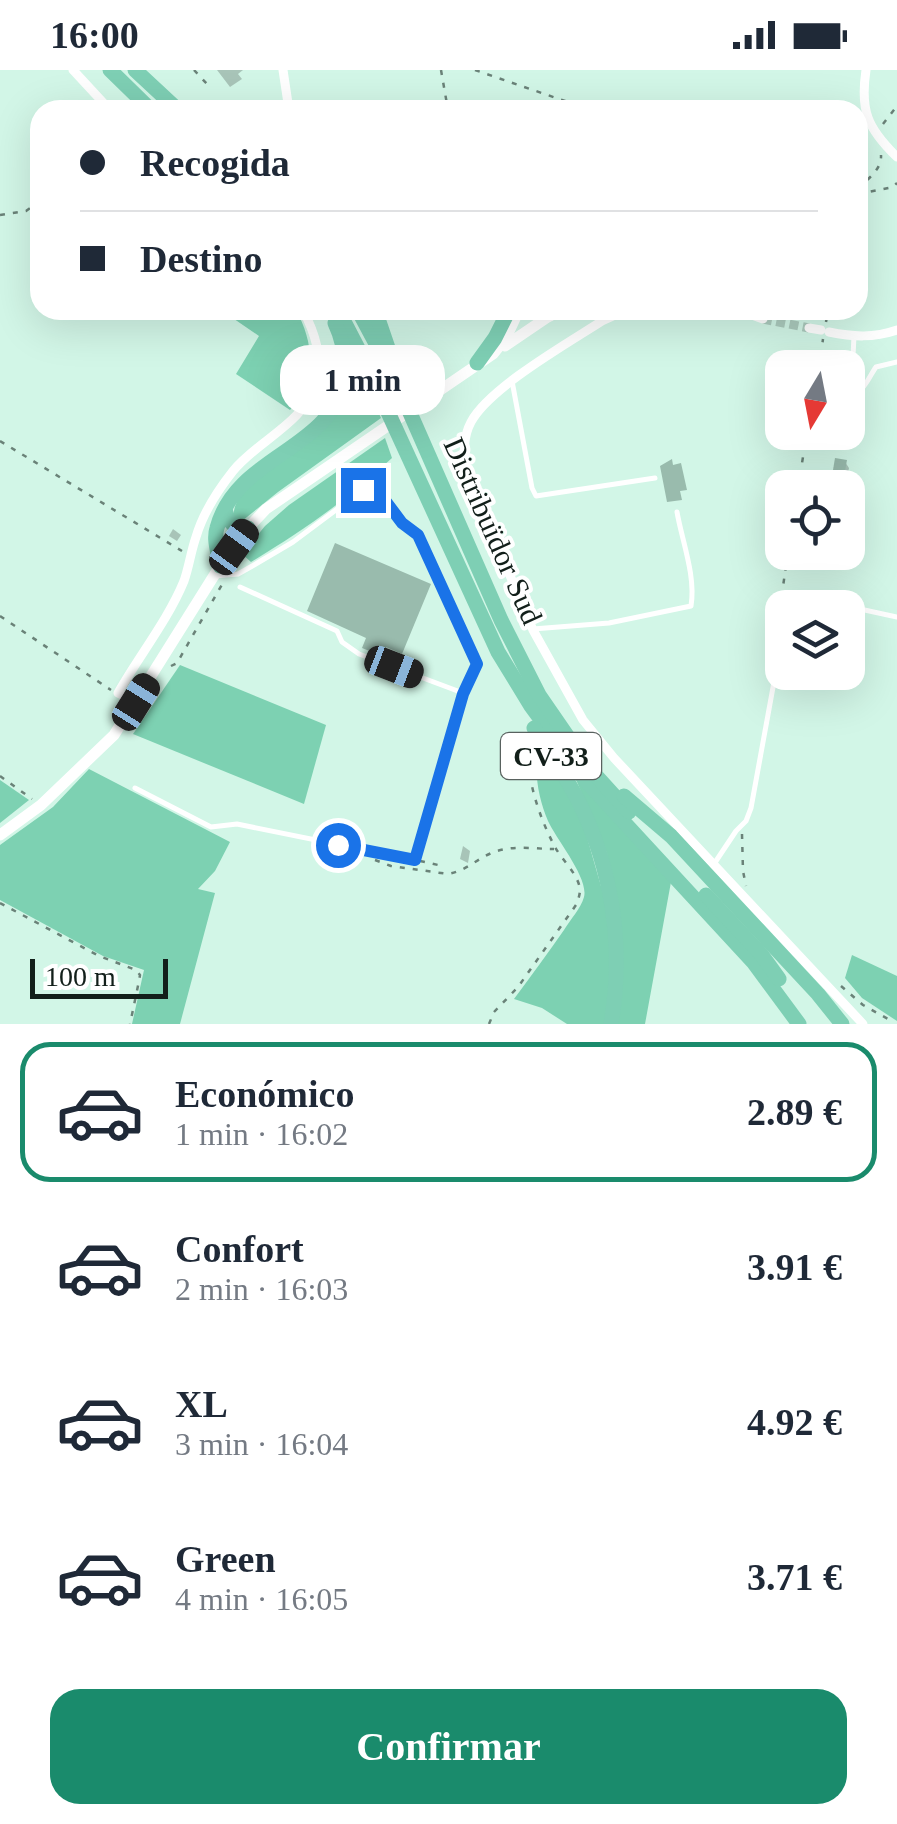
<!DOCTYPE html>
<html lang="es">
<meta charset="utf-8">
<style>
:root{--surface:#fff;--page:#f2f2f3;--text:#1f2937;--muted:#747a83;--line:#e0e1e3;--accent:#1a8b6c}
body{margin:0;font-family:Georgia,serif;background:var(--page);color:var(--text);height:100vh;display:flex;flex-direction:column;font-size:38px;white-space:nowrap}
*{box-sizing:border-box;margin:0}
p{font-size:32px;color:var(--muted)}
.icon{flex:none;width:55px;height:55px;fill:none;stroke:currentColor;stroke-width:2;stroke-linecap:round;stroke-linejoin:round}
.map{position:relative;height:954px;overflow:hidden}
.sheet{display:flex;flex-direction:column;background:var(--surface);flex:1}
.sheet>*{flex:none}
.guide{position:absolute;left:30px;top:30px;width:838px;height:220px;border-radius:30px;box-shadow:0 10px 40px #0002;display:grid;align-content:center;height:220px;padding:0 50px;background:var(--surface)}
.needle{width:65px;rotate:190deg}
.controls{position:absolute;left:765px;top:280px;display:grid;gap:20px}
.controls a{display:grid;place-items:center;width:100px;height:100px;border-radius:20px;background:var(--surface);box-shadow:0 10px 40px #0002;font-size:50px}
.scale{position:absolute;left:30px;bottom:25px;width:138px;box-sizing:border-box;padding-left:10px;border:5px solid #121f1a;border-top:0;font-size:28px;line-height:35px;white-space:nowrap;color:#121f1a;-webkit-text-stroke:8px #fff;paint-order:stroke}
.end{position:absolute;width:45px;height:45px;margin:-22px;border:12px solid #1a73e8;background:#fff;box-shadow:0 0 0 5px #fff}
.from{border-radius:50%}
.bubble{position:absolute;height:70px;border-radius:30px;background:var(--surface);box-shadow:0 10px 40px #0002;font-size:32px;font-weight:600;line-height:70px;text-align:center}
.car{position:absolute;width:30px;height:60px;margin:-30px -15px;border-radius:12px;box-shadow:0 0 8px 2px #0007;background:linear-gradient(#222 24%,#8ab4d8 0 40%,#222 0 76%,#8ab4d8 0 86%,#222 0)}
.guide b{display:flex;align-items:center;gap:35px;height:95px;font-size:38px}
.guide b+b{border-top:2px solid var(--line)}
.guide i{width:25px;height:25px;background:var(--text)}
ul{padding:18px 0 0;list-style:none}
li{display:flex;align-items:center;gap:30px;height:140px;margin:0 20px 15px;padding:0 30px;border:5px solid transparent;border-radius:30px}
li div{flex:1}
li b{display:block;font-size:38px}
li em{font-style:normal;font-weight:600}
li.active{border-color:var(--accent)}
li>.icon{width:90px;height:90px;stroke-width:1.5}
.button{display:flex;gap:20px;margin-top:auto;padding:20px 50px}
.button a{flex:1;height:115px;border-radius:30px;background:var(--accent);color:#fff;font-size:40px;font-weight:600;line-height:115px;text-align:center}
.status{display:flex;justify-content:space-between;align-items:center;height:70px;padding:0 50px;background:var(--surface);direction:ltr}
.status svg{height:28px;fill:currentColor}
.map>svg:first-child{display:block}
</style>
<div class="status"><b>16:00</b><svg viewBox="0 0 49 12"><path d="M0 12V9h3v3zM5 12V6h3v6zM10 12V3h3v9zM15 12V0h3v12zM26 1h20v11H26zM47 4h2v5h-2z"/></svg></div>
<div class="map">
<svg width="897" height="954" viewBox="0 0 897 954">
<rect width="100%" height="100%" fill="#d2f6e7"/>
<!-- green -->
<g fill="#7dd1b2">
<path d="M221,240h75c18,33 22,71 -6,100l-54,-36 23,-38z"/>
<path d="M350,280l31,68 -103,74 -36,29 -8,-4c-5,-30 66,-68 86,-86 11,-10 25,-63 30,-81z"/>
<path d="M385,368l7,20c-45,42 -88,72 -141,104l-9,-8 23,-28 24,-21z"/>
<polygon points="180,595 326,655 304,734 133,664"/>
<path d="M538,683l25,31 21,43 25,87 2,58 -6,52h-38l-25,-16 -28,-9c17,-23 34,-46 50,-69 6,-10 17,-22 20,-33 5,-19 -28,-58 -36,-76 -9,-21 -14,-46 -10,-68z"/>
<polygon points="89,699 230,772 215,801 198,819 215,823 180,954 132,954 144,900 103,886 0,830 0,775 53,737"/>
<polygon points="572,700 671,812 645,954 617,954 607,783"/>
<polygon points="0,710 29,730 0,753"/>
<polygon points="852,885 897,906 897,951 862,928 845,908"/>
</g>
<!-- shadow -->
<g fill="#0003">
<polygon points="217,0 243,0 238,4 242,9 230,17"/>
<polygon points="845,392 849,398 845,418 832,418"/>
<polygon points="173,459 181,465 177,471 169,466"/>
<polygon points="463,776 470,781 468,793 460,789"/>
</g>
<!-- building -->
<g fill="#99bbad">
<polygon points="835,388 847,390 842,418 830,418"/>
<polygon points="672,389 673,395 681,393 687,420 680,421 682,430 667,432 660,396"/>
<polygon points="335,473 431,514 402,584 386,577 382,586 362,578 366,568 307,541"/>
</g>
<g fill="none" stroke-linecap="round" stroke-linejoin="round">
<!-- minor-tunnel -->
<polyline stroke="#accbbe" stroke-width="9" stroke-dasharray="9 4.5" stroke-linecap="butt" points="763,249 809,258"/>
<!-- path -->
<g stroke="#6a8278" stroke-width="2.5" stroke-dasharray="5 8" stroke-linecap="butt">
<polyline points="194,0 207,14"/>
<polyline points="441,0 448,40"/>
<polyline points="475,0 591,40"/>
<polyline points="88,40 92,31"/>
<polyline points="883,54 897,36"/>
<path d="M858,119c9,-10 24,-19 23,-34"/>
<polyline points="858,124 893,117 897,113"/>
<polyline points="0,145 26,141 40,131"/>
<polyline points="826,252 828,240"/>
<polyline points="819,298 823,269"/>
<polyline points="0,371 182,481"/>
<polyline points="798,418 807,362"/>
<polyline points="0,546 111,620"/>
<polyline points="776,565 788,482"/>
<polyline points="171,596 177,593 224,511"/>
<polyline points="0,706 32,729"/>
<polyline points="742,764 743,801 746,816"/>
<path d="M375,790l16,6 57,8c18,-3 30,-16 46,-22 19,-7 41,-3 60,-3"/>
<polyline points="420,791 438,795"/>
<polyline points="0,833 99,886 136,900 140,905 139,911 130,954"/>
<polyline points="841,916 863,935 888,949 890,954"/>
<path d="M489,954l5,-12 24,-25 58,-82c2,-5 4,-10 4,-16 -2,-15 -18,-29 -25,-42 -16,-30 -28,-67 -28,-102"/>
</g>
<!-- service -->
<g stroke="#fff" stroke-width="5">
<polyline points="848,300 853,286 854,266"/>
<polyline points="512,311 532,418 536,426 655,408"/>
<path d="M848,323c15,3 20,-15 28,-26l21,-5"/>
<polyline points="240,517 337,561 342,572 359,584 463,623"/>
<polyline points="791,538 801,530 814,529 897,547"/>
<path d="M533,559l76,-6 82,-17c5,-30 -9,-65 -14,-94"/>
<polyline points="135,718 211,757 237,754 415,790 463,623 477,594 418,465 402,453 372,413 293,472 254,495 238,504 214,506"/>
<polyline points="714,794 736,761 746,751 751,738 782,568"/>
</g>
<!-- minor -->
<g stroke="#fff" stroke-width="9">
<polyline points="73,0 110,40"/>
<polyline points="283,0 289,40"/>
<path d="M866,0c-6,40 1,58 31,87"/>
<path d="M655,240l-33,2 -20,9c-34,22 -113,67 -131,101 -8,15 -7,30 -6,47l68,161 50,90 31,38 249,266"/>
<polyline points="738,240 763,249"/>
<polyline points="809,258 821,260"/>
<path d="M829,262c24,5 45,6 68,-2"/>
<path d="M136,632l-18,-9c21,-37 50,-73 66,-112 5,-14 7,-30 12,-44 7,-24 22,-47 37,-66 25,-31 71,-47 83,-88 7,-26 -1,-50 -13,-73"/>
</g>
<!-- tertiary -->
<g stroke="#fff" stroke-width="11">
<polyline points="529,240 536,244 550,246"/>
<polyline points="505,276 558,240"/>
<polyline points="0,765 41,735 114,665 220,496 248,458 266,439 493,284 506,268 519,240"/>
</g>
<!-- trunk -->
<g stroke="#7ecfb4" stroke-width="15">
<polyline points="110,0 151,40"/>
<polyline points="135,0 178,40"/>
<polyline points="338,240 365,292 498,582 531,636 586,711 754,893 799,954"/>
<polyline points="358,240 396,311 501,550 539,625 590,699 629,742"/>
<polyline points="375,240 388,278"/>
<polyline points="477,293 495,268 509,240"/>
<path d="M225,439c3,14 8,18 23,19"/>
<path d="M220,496c-1,-12 -7,-26 -3,-38 20,-75 118,-77 127,-152 2,-18 -1,-36 -9,-53"/>
<path d="M534,658c15,24 31,47 44,72 35,70 46,148 33,224"/>
<polyline points="624,726 671,766 818,924 842,954"/>
<polyline points="706,825 761,884 779,909"/>
</g>
</g>
<g fill="none" stroke-linecap="round" stroke-linejoin="round">
<!-- route -->
<polyline stroke="#1a73e8" stroke-width="12" points="338,775 415,790 463,624 477,594 418,465 402,453 372,413 363,420"/>
</g>
<g text-anchor="middle" stroke-width="8" stroke-linejoin="round" paint-order="stroke">
<!-- shield labels -->
<rect fill="#fff" stroke="#59625f" stroke-width="2.5" x="501" y="663" width="100" height="46" rx="8"/>
<g font-size="28" font-weight="bold" fill="#121f1a">
<text x="551" y="696">CV-33</text>
</g>
<!-- street labels -->
<g font-size="30" fill="#121f1a" stroke="#fff">
<text transform="translate(493 461) rotate(66)" y="10">Distribuïdor Sud</text>
</g>
</g>
</svg>
<div class="controls">
<a><svg class="needle" viewBox="-14 -14 28 28"><path d="M0-13l5 13h-10z" fill="#e53935"/><path d="M0 13l5-13h-10z" fill="#747a83"/></svg></a>
<a><svg class="icon" aria-label="locate" viewBox="0 0 24 24"><circle cx="12" cy="12" r="6"/><path d="M12 2v4M12 18v4M2 12h4M18 12h4"/></svg></a>
<a><svg class="icon" aria-label="layers" viewBox="0 0 24 24"><path d="M12 4l9 5-9 5-9-5zM3 14l9 5 9-5"/></svg></a>
</div>
<div class="scale">100 m</div>
<i class="end from" style="left:338px;top:775px"></i>
<i class="end" style="left:363px;top:420px"></i>
<div class="bubble" style="left:280px;top:275px;width:165px">1 min</div>
<i class="car" style="left:234px;top:477px;rotate:36deg"></i>
<i class="car" style="left:394px;top:597px;rotate:111deg"></i>
<i class="car" style="left:136px;top:632px;rotate:32deg"></i>
<div class="guide">
<b><i class="from"></i>Recogida</b>
<b><i></i>Destino</b>
</div>
</div>
<section class="sheet">
<ul>
<li class="active"><svg class="icon" aria-label="car" viewBox="0 0 24 24"><path d="M5 17H2v-5l4-1 3-4h7l3 4 3 1v5h-3M9 17h6M6 11h13"/><circle cx="7" cy="17" r="2"/><circle cx="17" cy="17" r="2"/></svg><div><b>Económico</b><p>1 min · 16:02</p></div><em>2.89 €</em></li>
<li><svg class="icon" aria-label="car" viewBox="0 0 24 24"><path d="M5 17H2v-5l4-1 3-4h7l3 4 3 1v5h-3M9 17h6M6 11h13"/><circle cx="7" cy="17" r="2"/><circle cx="17" cy="17" r="2"/></svg><div><b>Confort</b><p>2 min · 16:03</p></div><em>3.91 €</em></li>
<li><svg class="icon" aria-label="car" viewBox="0 0 24 24"><path d="M5 17H2v-5l4-1 3-4h7l3 4 3 1v5h-3M9 17h6M6 11h13"/><circle cx="7" cy="17" r="2"/><circle cx="17" cy="17" r="2"/></svg><div><b>XL</b><p>3 min · 16:04</p></div><em>4.92 €</em></li>
<li><svg class="icon" aria-label="car" viewBox="0 0 24 24"><path d="M5 17H2v-5l4-1 3-4h7l3 4 3 1v5h-3M9 17h6M6 11h13"/><circle cx="7" cy="17" r="2"/><circle cx="17" cy="17" r="2"/></svg><div><b>Green</b><p>4 min · 16:05</p></div><em>3.71 €</em></li>
</ul>
<div class="button"><a>Confirmar</a></div>
</section>
